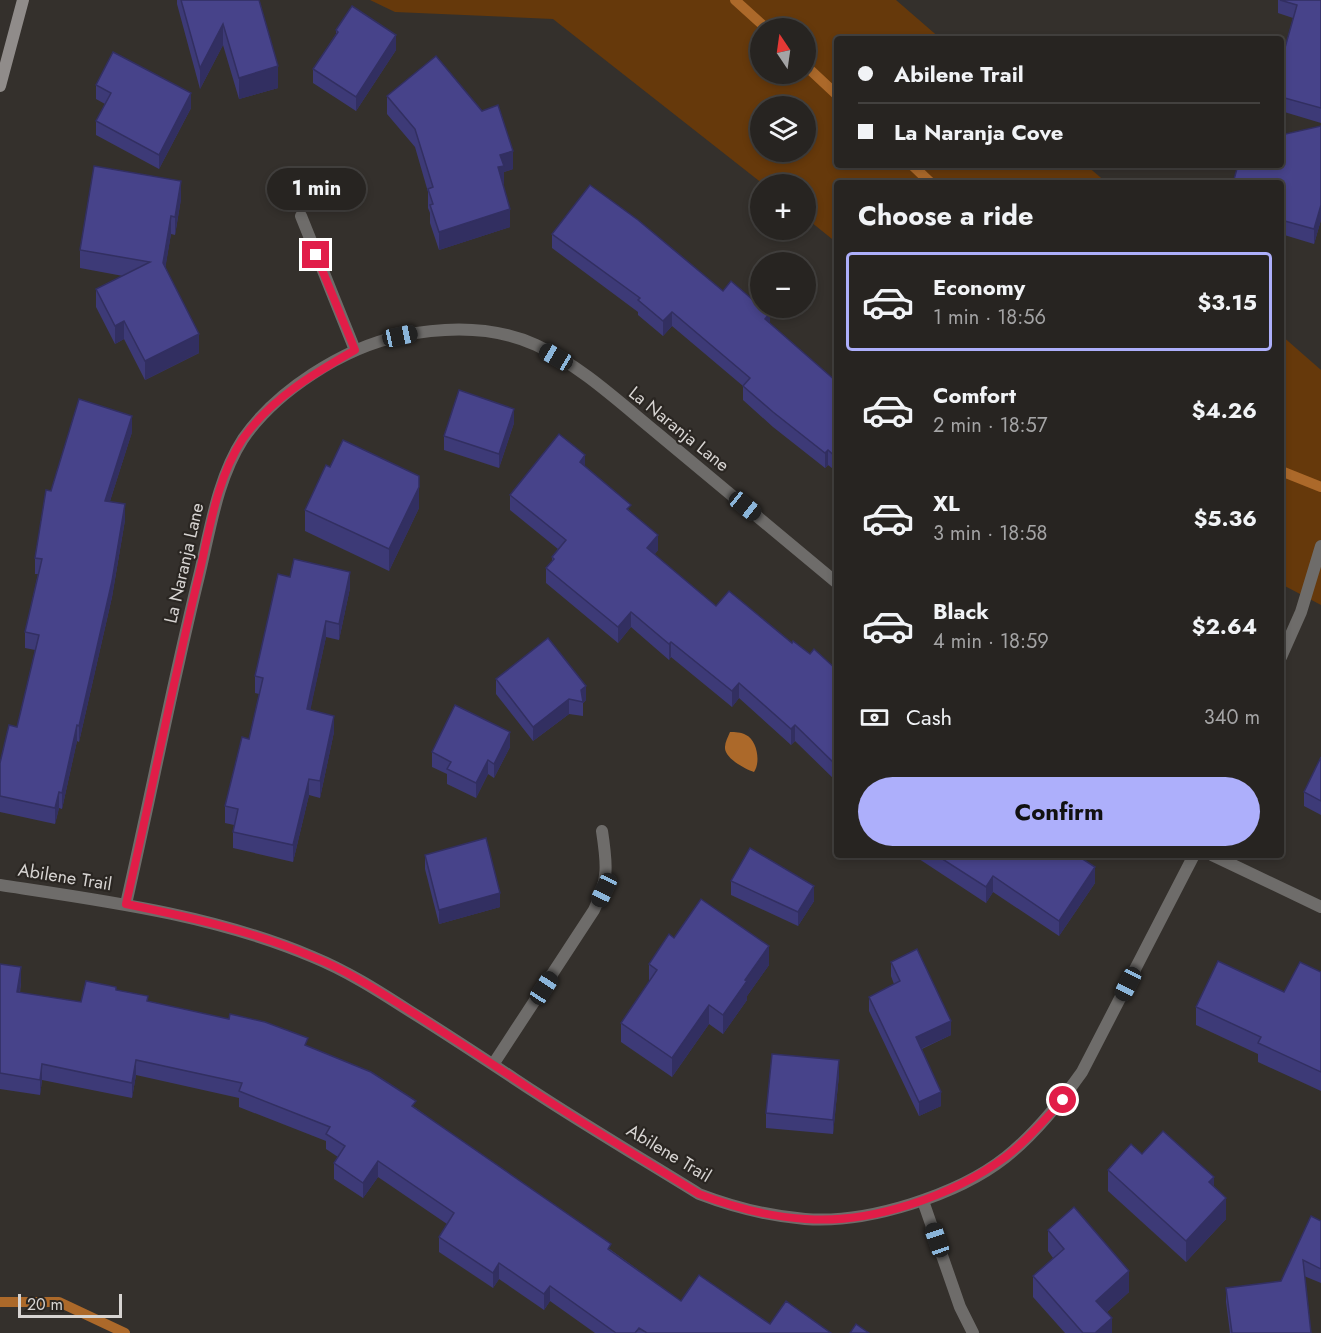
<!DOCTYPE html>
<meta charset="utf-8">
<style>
:root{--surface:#272421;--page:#33302e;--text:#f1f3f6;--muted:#a4a4a5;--line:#43413f;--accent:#adaffb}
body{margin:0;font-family:Jost,sans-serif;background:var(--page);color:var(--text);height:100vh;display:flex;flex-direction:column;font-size:22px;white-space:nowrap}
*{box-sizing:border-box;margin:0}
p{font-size:20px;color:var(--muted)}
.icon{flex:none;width:33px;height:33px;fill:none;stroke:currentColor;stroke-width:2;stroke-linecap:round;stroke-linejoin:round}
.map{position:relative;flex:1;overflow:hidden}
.drawer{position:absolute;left:834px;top:180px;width:450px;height:678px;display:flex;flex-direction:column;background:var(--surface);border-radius:6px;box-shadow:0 3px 9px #0003,0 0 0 2px var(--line)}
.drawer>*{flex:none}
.hud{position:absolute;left:834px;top:36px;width:450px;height:132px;border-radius:6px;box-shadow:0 3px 9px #0003,0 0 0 2px var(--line);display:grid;align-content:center;height:132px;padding:0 24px;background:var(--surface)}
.needle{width:39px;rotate:347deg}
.fabs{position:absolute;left:750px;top:18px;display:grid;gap:12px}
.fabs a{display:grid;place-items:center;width:66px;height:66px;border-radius:50%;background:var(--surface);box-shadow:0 3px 9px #0003,0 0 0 2px var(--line);font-size:30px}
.scale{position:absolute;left:18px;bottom:15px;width:104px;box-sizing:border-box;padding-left:6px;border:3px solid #d7d4d2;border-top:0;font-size:16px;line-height:21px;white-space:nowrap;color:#d7d4d2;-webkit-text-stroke:4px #2a2622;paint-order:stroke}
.end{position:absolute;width:27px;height:27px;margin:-14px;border:8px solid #e11d48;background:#fff;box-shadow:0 0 0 3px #fff}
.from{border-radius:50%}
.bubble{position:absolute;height:42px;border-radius:21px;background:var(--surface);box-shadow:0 3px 9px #0003,0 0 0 2px var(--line);font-size:20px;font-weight:700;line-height:42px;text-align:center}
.car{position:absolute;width:18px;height:36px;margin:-18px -9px;border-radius:8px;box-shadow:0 0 4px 2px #0007;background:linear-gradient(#222 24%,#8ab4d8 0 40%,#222 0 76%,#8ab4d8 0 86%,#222 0)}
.hud b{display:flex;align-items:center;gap:21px;height:57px;font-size:22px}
.hud b+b{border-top:2px solid var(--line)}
.hud i{width:15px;height:15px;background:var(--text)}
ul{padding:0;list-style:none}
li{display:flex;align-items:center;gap:18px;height:99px;margin:0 12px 9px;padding:0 12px;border:3px solid transparent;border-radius:6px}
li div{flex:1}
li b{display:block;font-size:22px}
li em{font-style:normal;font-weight:700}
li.on{border-color:var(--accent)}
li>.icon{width:54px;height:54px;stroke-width:1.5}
h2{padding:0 24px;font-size:27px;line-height:72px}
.pay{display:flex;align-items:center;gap:15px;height:66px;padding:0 24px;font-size:22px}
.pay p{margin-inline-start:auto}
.button{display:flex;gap:12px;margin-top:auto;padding:12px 24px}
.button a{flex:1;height:69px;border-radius:36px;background:var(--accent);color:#111;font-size:24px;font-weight:700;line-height:69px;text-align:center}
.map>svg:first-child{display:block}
</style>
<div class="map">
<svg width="1321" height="1333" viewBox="0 0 1321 1333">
<rect width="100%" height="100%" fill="#34302c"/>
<!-- green -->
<g fill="#66390b" fill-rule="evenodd">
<path d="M370,0h526l45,39h-104v126h249l21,18h-270v60l-31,-25v-34h-43l-210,-165 -158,-7zM760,28h46v46h-46zM760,106h46v46h-46z"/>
<polygon points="1281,335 1321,370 1321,605 1281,584"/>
</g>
<!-- water -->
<path fill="#ac692a" d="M730,732c5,0 11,0 16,3 11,5 15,27 8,37 -9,-3 -30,-14 -29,-25 0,-5 3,-10 5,-15z"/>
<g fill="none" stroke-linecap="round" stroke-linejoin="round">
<!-- stream -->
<g stroke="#ac692a" stroke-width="10">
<polyline points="735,0 766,28"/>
<polyline points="806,66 837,95"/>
<polyline points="912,165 931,183"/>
<polyline points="1281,471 1321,487"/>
<polyline points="0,1302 59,1302 125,1333"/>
</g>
<!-- street -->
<g stroke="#6e6c6a" stroke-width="12">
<polyline points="301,216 355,350"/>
<polyline points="1281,657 1301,612 1321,546"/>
<polyline points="1212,855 1321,907"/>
<path d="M0,885c106,16 214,30 313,72 34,14 64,33 95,53 42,26 84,54 125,81 55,36 111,69 166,103 34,13 70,22 106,25 62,5 153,-24 201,-62 30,-24 54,-54 76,-85l112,-217"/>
<path d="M126,904c25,-109 46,-219 73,-328 11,-45 18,-97 44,-137 33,-48 100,-91 157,-103 44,-9 94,-10 136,9 45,21 83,57 121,88 60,50 120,100 180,150"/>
<path d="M494,1063l100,-153c15,-31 13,-46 8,-79"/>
<polyline points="923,1201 960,1307 973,1333"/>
</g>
<!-- secondary -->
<polyline stroke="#908c8a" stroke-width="12" points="0,86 23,0"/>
</g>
<!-- wall -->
<g fill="#3d3a77">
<polygon points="177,0 259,0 278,88 239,99 223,45 200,89 177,4"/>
<polygon points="1278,0 1321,0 1321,123 1281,111 1281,62 1293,18 1278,13"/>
<polygon points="336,30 396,50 356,111 313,83 313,69 336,34"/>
<polygon points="96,85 191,108 159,169 96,135 96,121 105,104 96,99"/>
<polygon points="387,96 513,169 504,172 504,184 503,184 510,227 439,250 430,223 430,213 428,208 428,192 415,147 387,114"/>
<polygon points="1321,126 1321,220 1314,244 1281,234 1281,165"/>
<polygon points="181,199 175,235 171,234 165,268 199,353 145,380 124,339 115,344 96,307 96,289 123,276 80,268 80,250"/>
<polygon points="552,234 723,291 770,323 837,382 837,472 828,465 825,468 773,427 743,400 743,386 672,326 663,336 638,315 638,312 552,248"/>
<polygon points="514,423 499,468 444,450 444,436"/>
<polygon points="132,432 110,501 125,520 112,597 79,742 77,741 62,809 59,808 55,824 0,812 0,763 17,727 35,650 25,648 25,632 38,574 35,574 35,558 51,491"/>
<polygon points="585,466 631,512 658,550 654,555 716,606 792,643 837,670 837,782 795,741 791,745 739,698 732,707 671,657 669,660 631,627 618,643 546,583 546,568 552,561 552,557 558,549 510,510 510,495"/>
<polygon points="419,508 389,571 305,531 305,510"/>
<polygon points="350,588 339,640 326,637 310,710 334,732 320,798 309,795 293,862 233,848 233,832 234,825 225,823 225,806 249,739 259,694 255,693 255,676"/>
<polygon points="496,679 586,700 583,703 583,716 569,714 533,741 496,694"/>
<polygon points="510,747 494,778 488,774 476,798 447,784 447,774 432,767 432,752"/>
<polygon points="1321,757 1321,815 1304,806 1304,792"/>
<polygon points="425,855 500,907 439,924 425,869"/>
<polygon points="913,855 1080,855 1080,857 1095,883 1059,936 993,892 986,903"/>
<polygon points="731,881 814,901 798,926 731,895"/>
<polygon points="674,938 769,965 747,996 747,1000 723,1034 709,1024 672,1077 621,1042 621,1023 649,982 649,964"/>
<polygon points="891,962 951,1035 922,1049 941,1106 919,1116 869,1011 869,997 894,984 891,976"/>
<polygon points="0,964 21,982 20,993 81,1002 116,990 148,1002 308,1046 416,1108 681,1301 770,1324 831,1333 595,1333 550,1301 544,1310 499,1279 493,1288 439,1252 439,1237 447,1224 378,1177 363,1198 334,1179 334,1163 338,1157 326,1149 326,1141 239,1107 239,1098 136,1075 132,1098 42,1080 40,1095 0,1089"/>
<polygon points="1321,972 1321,1091 1258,1062 1258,1054 1196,1025 1196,1007 1284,992"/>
<polygon points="839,1075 833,1134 766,1128 766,1113"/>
<polygon points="1142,1154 1214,1187 1226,1219 1186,1262 1108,1191 1108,1170"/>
<polygon points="1321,1221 1321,1283 1304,1276 1311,1333 1230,1333 1226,1302 1226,1288 1281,1281"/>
<polygon points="1048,1230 1129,1292 1107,1312 1112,1333 1065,1333 1033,1297 1033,1276 1053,1258 1048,1251"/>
</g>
<!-- shaded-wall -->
<g fill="#322f61">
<polygon points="223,24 223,45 200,89 200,68"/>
<polygon points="396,35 396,50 356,111 356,97"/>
<polygon points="278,66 278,88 239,99 239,78"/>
<polygon points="191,93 191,108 159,169 159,155"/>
<polygon points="513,151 513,169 504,172 504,184 498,186 498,167 500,155"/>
<polygon points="181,181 181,199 175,235 175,217"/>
<polygon points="1321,205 1321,220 1314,244 1314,229"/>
<polygon points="510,209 510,227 439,250 439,232"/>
<polygon points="171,216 171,234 163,282 163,263"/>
<polygon points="672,312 672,326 663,336 663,321"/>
<polygon points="770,313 770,328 765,319"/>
<polygon points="124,321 124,339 115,344 115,326"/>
<polygon points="199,334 199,353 145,380 145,361"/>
<polygon points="514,409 514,423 499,468 499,454"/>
<polygon points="132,416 132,432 105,517 105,501"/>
<polygon points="828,450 828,465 825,468 825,453"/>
<polygon points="585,455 585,471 580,462"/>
<polygon points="419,487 419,508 389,571 389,549"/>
<polygon points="125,504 125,520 112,597 79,742 79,726"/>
<polygon points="658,535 658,550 647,564 647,548"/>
<polygon points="350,572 350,588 339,640 339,624"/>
<polygon points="631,612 631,627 618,643 618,627"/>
<polygon points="326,621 326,637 307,726 307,709"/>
<polygon points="671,642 671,657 669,660 669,644"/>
<polygon points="739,683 739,698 732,707 732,691"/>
<polygon points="586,686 586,700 583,703 581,690"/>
<polygon points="569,699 569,714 533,741 533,727"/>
<polygon points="334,716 334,732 320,798 320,781"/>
<polygon points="77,725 77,741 62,809 62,793"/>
<polygon points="795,725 795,741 791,745 791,729"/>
<polygon points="510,732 510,747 494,778 494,764"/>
<polygon points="488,760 488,774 476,798 476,783"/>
<polygon points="309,779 309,795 293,862 293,845"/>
<polygon points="59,792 59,808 55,824 55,808"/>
<polygon points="1095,867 1095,883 1059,936 1059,921"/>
<polygon points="993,876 993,892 986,903 986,887"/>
<polygon points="814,886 814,901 798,926 798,912"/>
<polygon points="500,893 500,907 439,924 439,910"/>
<polygon points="769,946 769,965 747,996 747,1000 723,1034 723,1015 745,980"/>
<polygon points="21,967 21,982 17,1008 17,992"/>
<polygon points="709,1005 709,1024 672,1077 672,1058"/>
<polygon points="951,1021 951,1035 916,1051 916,1037"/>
<polygon points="136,1060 136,1075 132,1098 132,1083"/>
<polygon points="839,1060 839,1075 833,1134 833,1120"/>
<polygon points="42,1064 42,1080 40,1095 40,1080"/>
<polygon points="941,1092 941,1106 919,1116 919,1102"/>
<polygon points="378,1161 378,1177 363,1198 363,1183"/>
<polygon points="1214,1177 1214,1198 1209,1182"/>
<polygon points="1226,1198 1226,1219 1186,1262 1186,1241"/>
<polygon points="499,1263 499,1279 493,1288 493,1273"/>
<polygon points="1129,1271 1129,1292 1096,1322 1096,1301"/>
<polygon points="550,1286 550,1301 544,1310 544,1294"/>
<polygon points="1112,1318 1112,1333 1095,1333"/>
</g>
<!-- building -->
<g fill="#47438a" stroke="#322f61" stroke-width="1.5">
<polygon points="181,0 259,0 278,66 239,78 223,24 200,68"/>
<polygon points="1280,0 1321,0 1321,108 1281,97 1281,62 1297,5"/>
<polygon points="352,6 396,35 356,97 313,69 338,32 336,30"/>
<polygon points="113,52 191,93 159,155 96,121 111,93 96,85"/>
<polygon points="436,56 482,111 498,105 513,151 500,155 504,166 498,167 510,209 439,232 430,205 433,204 428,189 433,187 415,129 387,96"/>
<polygon points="1321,126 1321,205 1314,229 1281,220 1281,183 1233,183 1238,165 1281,165 1281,135"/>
<polygon points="94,166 181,181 175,217 171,216 163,263 199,334 145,361 124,321 115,326 96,289 150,262 80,250"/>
<polygon points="590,185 638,220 723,291 731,281 760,306 760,308 763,308 770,313 765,319 837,382 837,458 828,450 825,453 773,412 743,386 750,378 672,312 663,321 638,300 640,298 552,234"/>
<polygon points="459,390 514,409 499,454 444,436"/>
<polygon points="79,399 132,416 105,501 125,504 112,581 79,726 77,725 62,793 59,792 55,808 0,796 0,763 9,725 17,727 39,635 25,632 42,559 35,558 46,490 51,491"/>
<polygon points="559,434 585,455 580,462 631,505 627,509 658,535 647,548 716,606 729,591 792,643 793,641 810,654 814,649 837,670 837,766 795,725 791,729 739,683 732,691 671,642 669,644 631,612 618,627 546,568 554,559 552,557 566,540 510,495"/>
<polygon points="343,440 419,476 419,487 389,549 305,510 326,465 330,467"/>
<polygon points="294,559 350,572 339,624 326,621 307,709 334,716 320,781 309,779 293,845 233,832 238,809 225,806 242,737 249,739 263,678 255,676 278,574 290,577"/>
<polygon points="548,638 586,686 581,690 583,702 569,699 533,727 496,679"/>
<polygon points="455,705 510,732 494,764 488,760 476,783 447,769 451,762 432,752"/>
<polygon points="1321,757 1321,801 1304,792"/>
<polygon points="486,838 500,893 439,910 425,855"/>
<polygon points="750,848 814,886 798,912 731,881"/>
<polygon points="936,855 1079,855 1078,856 1095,867 1059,921 993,876 986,887"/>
<polygon points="701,899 769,946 745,980 747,981 723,1015 709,1005 672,1058 621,1023 657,970 649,964 669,934 674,938"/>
<polygon points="917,949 951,1021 916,1037 941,1092 919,1102 869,997 900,981 891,962"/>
<polygon points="1218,961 1284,992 1300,962 1321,972 1321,1072 1258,1043 1261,1037 1196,1007"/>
<polygon points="0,964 21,967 17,992 81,1002 86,981 116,987 116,990 148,996 147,1001 229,1019 230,1014 265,1022 308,1038 305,1045 371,1072 416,1101 412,1106 611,1244 608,1249 681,1301 699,1275 770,1324 786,1301 831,1333 647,1333 639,1328 635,1333 616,1333 550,1286 544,1294 499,1263 493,1273 439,1237 454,1213 378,1161 363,1183 334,1163 345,1146 326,1134 330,1127 239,1091 242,1083 136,1060 132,1083 42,1064 40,1080 0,1073"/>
<polygon points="772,1054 839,1060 833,1120 766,1113"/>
<polygon points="1163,1131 1214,1177 1209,1182 1226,1198 1186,1241 1108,1170 1131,1144 1142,1154"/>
<polygon points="1074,1207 1129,1271 1096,1301 1112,1318 1095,1333 1083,1333 1033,1276 1064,1249 1048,1230"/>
<polygon points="1311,1216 1321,1221 1321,1269 1303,1260 1311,1333 1232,1333 1226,1288 1281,1281"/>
<polygon points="856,1324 869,1333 850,1333"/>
</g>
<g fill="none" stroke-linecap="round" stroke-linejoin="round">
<!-- route -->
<path stroke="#e11d48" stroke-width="8" d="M316,255l39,95c-42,24 -85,49 -113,90 -26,40 -33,93 -44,139 -26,108 -47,217 -72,325 63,13 127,27 187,53 33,13 62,32 91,50 44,28 87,56 129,84 55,36 111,69 166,103 34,13 71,23 107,25 65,5 146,-23 198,-61 22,-16 40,-38 59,-58"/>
</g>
<g text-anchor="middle" stroke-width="4.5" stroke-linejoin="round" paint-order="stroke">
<!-- street labels -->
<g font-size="18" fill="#d7d4d2" stroke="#2a2622">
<text transform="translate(679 429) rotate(39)" y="6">La Naranja Lane</text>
<text transform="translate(184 563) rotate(-77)" y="6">La Naranja Lane</text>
<text transform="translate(65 877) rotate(9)" y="6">Abilene Trail</text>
<text transform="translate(669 1153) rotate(31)" y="6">Abilene Trail</text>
</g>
</g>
</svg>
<div class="fabs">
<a><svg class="needle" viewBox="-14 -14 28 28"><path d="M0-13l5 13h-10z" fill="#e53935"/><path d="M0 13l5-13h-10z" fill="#a4a4a5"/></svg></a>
<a><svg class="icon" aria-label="layers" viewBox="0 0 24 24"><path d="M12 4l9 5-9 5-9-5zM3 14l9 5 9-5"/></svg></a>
<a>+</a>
<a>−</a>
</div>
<div class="scale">20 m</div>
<i class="end from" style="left:1063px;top:1100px"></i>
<i class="end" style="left:316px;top:255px"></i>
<div class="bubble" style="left:267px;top:168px;width:99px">1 min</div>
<i class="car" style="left:400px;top:336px;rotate:78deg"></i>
<i class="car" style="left:556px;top:357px;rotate:300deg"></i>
<i class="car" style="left:745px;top:506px;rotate:129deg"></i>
<i class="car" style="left:604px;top:890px;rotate:205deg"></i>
<i class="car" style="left:1128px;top:984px;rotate:207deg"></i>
<i class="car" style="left:544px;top:988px;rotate:33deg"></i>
<i class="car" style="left:937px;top:1240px;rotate:341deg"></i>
<div class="hud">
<b><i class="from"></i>Abilene Trail</b>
<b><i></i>La Naranja Cove</b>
</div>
<section class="drawer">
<h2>Choose a ride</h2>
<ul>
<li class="on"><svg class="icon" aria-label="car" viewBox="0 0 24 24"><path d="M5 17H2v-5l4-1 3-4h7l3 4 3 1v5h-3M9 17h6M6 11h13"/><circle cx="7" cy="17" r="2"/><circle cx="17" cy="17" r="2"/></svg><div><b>Economy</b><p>1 min · 18:56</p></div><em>$3.15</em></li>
<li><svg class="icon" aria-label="car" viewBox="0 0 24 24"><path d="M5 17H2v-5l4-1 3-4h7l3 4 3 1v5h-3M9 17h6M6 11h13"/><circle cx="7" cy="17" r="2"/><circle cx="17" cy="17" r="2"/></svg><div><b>Comfort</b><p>2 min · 18:57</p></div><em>$4.26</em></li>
<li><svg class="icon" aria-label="car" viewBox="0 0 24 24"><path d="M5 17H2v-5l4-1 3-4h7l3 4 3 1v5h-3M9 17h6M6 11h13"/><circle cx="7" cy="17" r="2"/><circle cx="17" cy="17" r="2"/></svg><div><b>XL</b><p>3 min · 18:58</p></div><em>$5.36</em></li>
<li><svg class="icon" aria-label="car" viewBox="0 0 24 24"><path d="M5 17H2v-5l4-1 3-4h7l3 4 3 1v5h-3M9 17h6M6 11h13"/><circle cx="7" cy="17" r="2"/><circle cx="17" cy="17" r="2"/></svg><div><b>Black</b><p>4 min · 18:59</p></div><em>$2.64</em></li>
</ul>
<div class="pay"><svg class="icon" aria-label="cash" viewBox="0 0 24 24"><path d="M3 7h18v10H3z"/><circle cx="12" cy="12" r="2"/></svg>Cash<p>340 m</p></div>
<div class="button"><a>Confirm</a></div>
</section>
</div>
